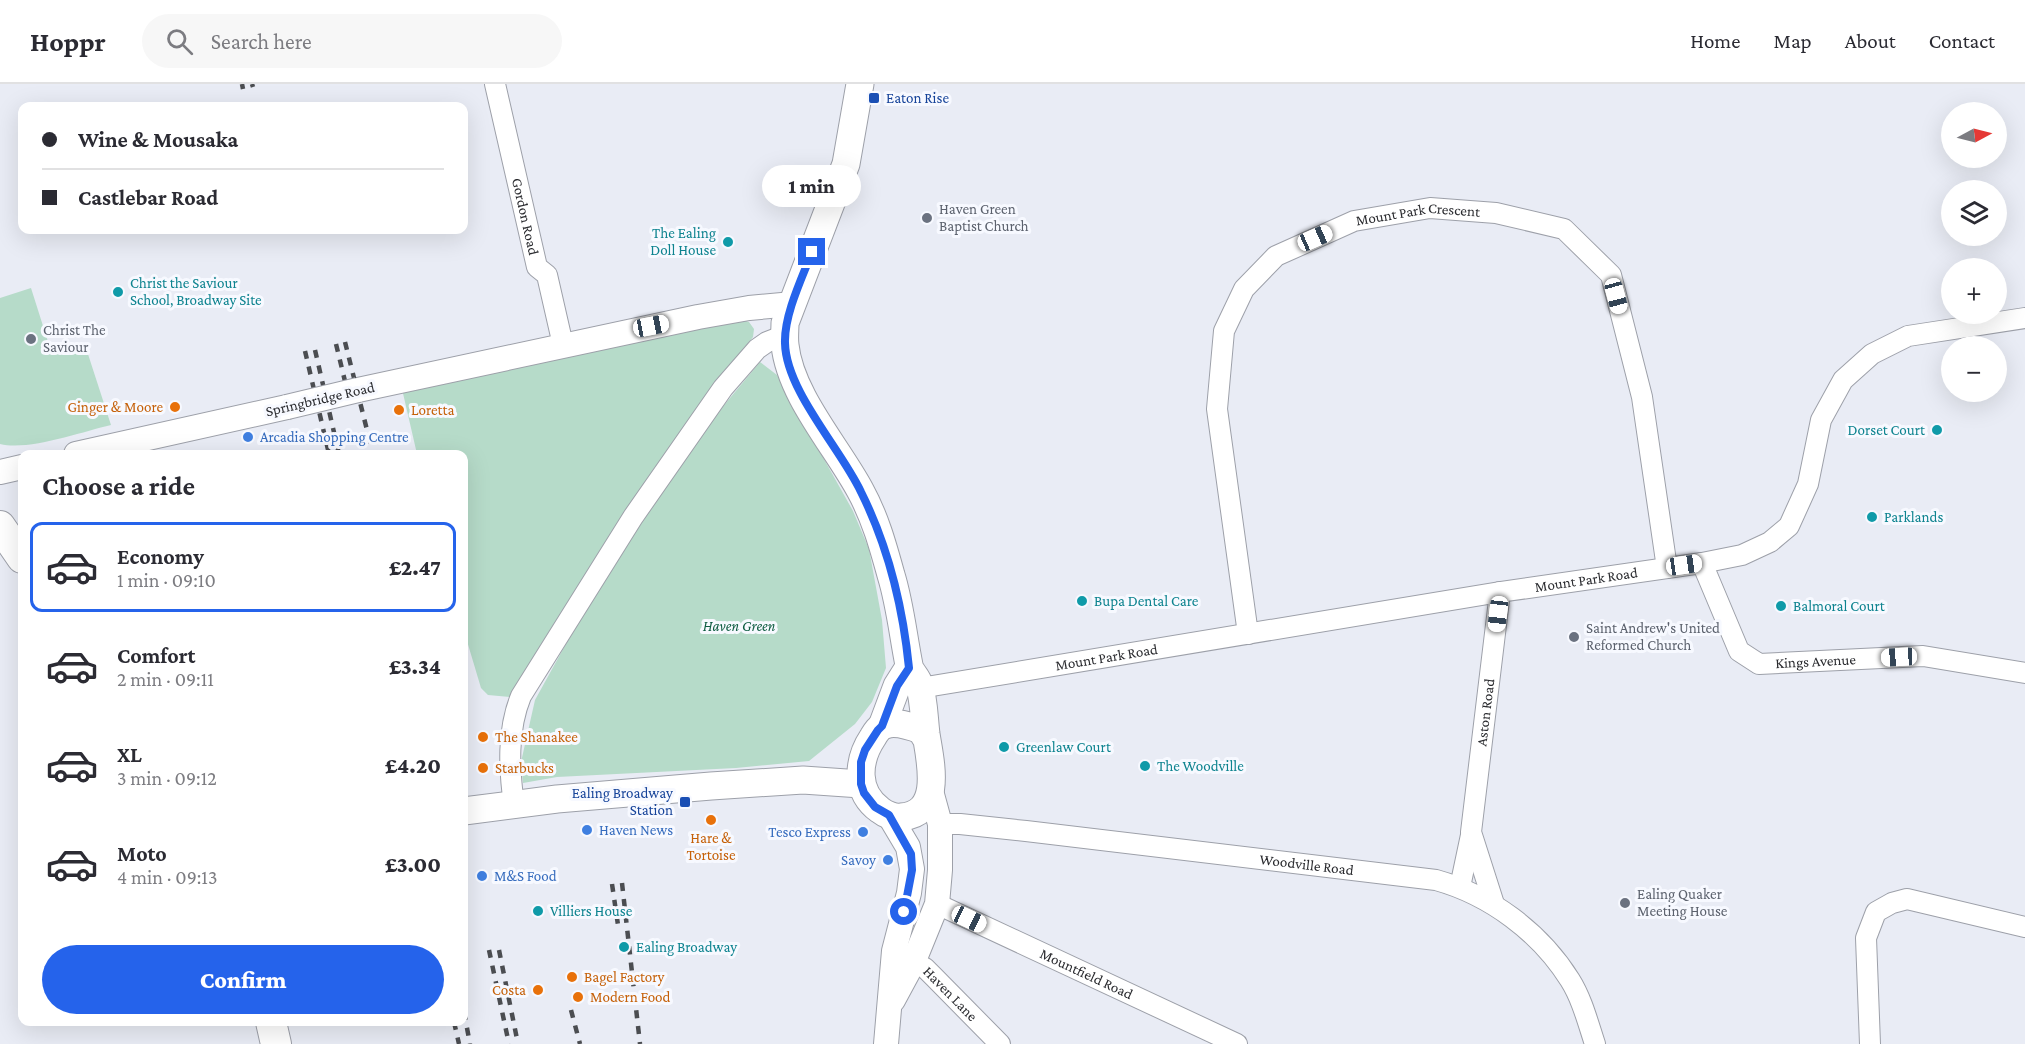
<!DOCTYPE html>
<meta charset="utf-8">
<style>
:root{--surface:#fff;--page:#f7f7f7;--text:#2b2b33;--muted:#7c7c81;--line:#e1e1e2;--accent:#2563eb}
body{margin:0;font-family:"Crimson Pro",serif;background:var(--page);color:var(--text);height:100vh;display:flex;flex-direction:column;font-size:22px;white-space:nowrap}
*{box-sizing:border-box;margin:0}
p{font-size:20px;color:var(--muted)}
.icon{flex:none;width:33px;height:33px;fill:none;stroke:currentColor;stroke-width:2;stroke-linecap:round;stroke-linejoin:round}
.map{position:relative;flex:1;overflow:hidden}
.side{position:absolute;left:18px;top:366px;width:450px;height:576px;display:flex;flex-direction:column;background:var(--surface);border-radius:12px;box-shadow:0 6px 24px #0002}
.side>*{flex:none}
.guide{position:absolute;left:18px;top:18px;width:450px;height:132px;border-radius:12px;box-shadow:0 6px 24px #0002;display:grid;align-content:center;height:132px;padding:0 24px;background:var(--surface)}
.needle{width:39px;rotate:83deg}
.fabs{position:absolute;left:1941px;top:18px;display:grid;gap:12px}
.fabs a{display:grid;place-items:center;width:66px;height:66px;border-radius:50%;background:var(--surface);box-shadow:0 6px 24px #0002;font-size:30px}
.end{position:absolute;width:27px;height:27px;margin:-14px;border:8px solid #2563eb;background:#fff;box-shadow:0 0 0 3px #fff}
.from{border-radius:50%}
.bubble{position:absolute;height:42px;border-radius:21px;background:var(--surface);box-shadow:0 6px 24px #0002;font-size:20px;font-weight:800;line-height:42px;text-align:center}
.car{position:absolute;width:18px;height:36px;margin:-18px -9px;border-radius:8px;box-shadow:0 0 4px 2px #0007;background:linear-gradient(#fff 24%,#345 0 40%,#fff 0 76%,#345 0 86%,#fff 0)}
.guide b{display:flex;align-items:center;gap:21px;height:57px;font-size:22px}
.guide b+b{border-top:2px solid var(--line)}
.guide i{width:15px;height:15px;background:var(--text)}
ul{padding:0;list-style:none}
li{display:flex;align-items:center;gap:18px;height:90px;margin:0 12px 9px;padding:0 12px;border:3px solid transparent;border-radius:12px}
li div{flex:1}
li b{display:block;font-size:22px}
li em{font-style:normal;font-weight:800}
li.current{border-color:var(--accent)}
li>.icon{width:54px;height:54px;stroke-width:1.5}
h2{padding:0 24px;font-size:27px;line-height:72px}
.action{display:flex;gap:12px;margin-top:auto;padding:12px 24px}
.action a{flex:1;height:69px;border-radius:36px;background:var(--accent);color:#fff;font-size:24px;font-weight:800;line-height:69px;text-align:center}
header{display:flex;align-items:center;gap:36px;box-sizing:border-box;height:84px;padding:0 30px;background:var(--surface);border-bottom:2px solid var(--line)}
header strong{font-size:28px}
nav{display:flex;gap:33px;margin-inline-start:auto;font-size:21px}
.search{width:420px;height:54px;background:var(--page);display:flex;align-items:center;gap:15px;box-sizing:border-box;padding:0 21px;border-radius:33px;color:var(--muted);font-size:22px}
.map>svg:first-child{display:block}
</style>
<header>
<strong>Hoppr</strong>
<div class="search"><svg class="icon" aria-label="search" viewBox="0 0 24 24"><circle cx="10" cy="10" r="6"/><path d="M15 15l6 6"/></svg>Search here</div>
<nav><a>Home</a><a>Map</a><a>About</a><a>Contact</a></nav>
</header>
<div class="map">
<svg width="2025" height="960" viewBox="0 0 2025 960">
<rect width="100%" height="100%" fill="#e9ecf5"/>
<!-- green -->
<g fill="#b6dbc9">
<path d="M31,204l19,60 14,-4 3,10 19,-6 25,77c-30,7 -82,26 -111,19v-146z"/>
<polygon points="743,236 749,238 754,245 753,253 653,386 516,607 510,613 488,611 481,604 464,547 464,370 417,370 402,305"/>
<polygon points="760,278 777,291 853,427 869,465 882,536 886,584 872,618 855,640 809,677 736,684 557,693 523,699 521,678 535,616 594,509 664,393"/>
</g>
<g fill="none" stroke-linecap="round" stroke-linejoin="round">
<!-- minor casing -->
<g stroke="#9da0a9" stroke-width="22">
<g id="minor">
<path id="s1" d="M495,0l42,183 10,8 16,70"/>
<path id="s2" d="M1702,479l37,88 20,13 164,-8 102,17"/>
<path id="s3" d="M1248,550l-31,-225 7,-78 20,-42 32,-33 78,-35 76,-13 66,5 68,16 47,46 31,122 25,171"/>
<path id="s4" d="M920,604l580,-96 202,-29 40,-8 28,-13 19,-16 19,-42 13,-64 22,-40 29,-26 36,-18 117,-18"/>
<path d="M514,721c-5,-36 -7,-75 7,-109l112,-179 90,-129 34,-39 10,-7 18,-7"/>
<path id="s5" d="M940,740h20l66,7 410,49c54,15 104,52 134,100 12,19 18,43 25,64"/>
<polyline points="1460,803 1471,751"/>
<path id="s6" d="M937,820l300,140"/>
<path id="s7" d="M1494,820l-23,-72 29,-240"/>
<path id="s8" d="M902,872l23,12 9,9 66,67"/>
<polyline points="1870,960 1866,854 1876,828 1892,819 1907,815 2025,843"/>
</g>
</g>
<!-- tertiary casing -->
<g stroke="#9da0a9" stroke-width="26">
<g id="tertiary">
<polyline points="358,306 698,233 749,224 793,220"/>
<polyline points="76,370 287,323"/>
<polyline points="0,388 22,383"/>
<polyline points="893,916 913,879 937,820 940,786 940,740 931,707"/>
<polyline points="886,960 894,867 909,809 912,785 908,763 889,731"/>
</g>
</g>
<!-- secondary casing -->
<g stroke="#9da0a9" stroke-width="29">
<g id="secondary">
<path d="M860,0l-14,80 -61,159c0,7 -1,15 0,22 5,50 52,102 75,145 15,27 23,56 31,85 9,29 12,60 18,90 1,7 8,12 10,19 5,15 5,34 7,50 4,26 18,80 -25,83 -7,1 -16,-3 -21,-7 -25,-18 -23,-49 -7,-73 3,-5 6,-10 12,-12 11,-4 25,1 36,5l6,10"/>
<polyline points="882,642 897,602 909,583"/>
<polyline points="464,727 557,715 711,702 803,696 861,700"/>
</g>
</g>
<!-- primary casing -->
<g stroke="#9da0a9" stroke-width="32">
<g id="primary">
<polyline points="0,442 22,474"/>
<polyline points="271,938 276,960"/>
</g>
</g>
<!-- minor -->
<use href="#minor" stroke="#fff" stroke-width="20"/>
<!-- tertiary -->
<use href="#tertiary" stroke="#fff" stroke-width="24"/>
<!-- secondary -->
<use href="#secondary" stroke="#fff" stroke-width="27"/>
<!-- primary -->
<use href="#primary" stroke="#fff" stroke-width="30"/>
<!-- rail -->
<g stroke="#4b4d51" stroke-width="4.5" stroke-dasharray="8 8" stroke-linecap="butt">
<polyline points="242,0 243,5"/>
<polyline points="252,0 253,3"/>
<polyline points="345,258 373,370"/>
<polyline points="336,260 350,318"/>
<polyline points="315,266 339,370"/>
<polyline points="305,267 329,370"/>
<polyline points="622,799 640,960"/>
<polyline points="612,800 618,841"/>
<polyline points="489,866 509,960"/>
<polyline points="499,866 518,960"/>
<polyline points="571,926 580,960"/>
<polyline points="464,928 470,960"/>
<polyline points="454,938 459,960"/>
</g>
<!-- tertiary-bridge casing -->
<g stroke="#9da0a9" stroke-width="26" stroke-linecap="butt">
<polyline id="tertiary-bridge" points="287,323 358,306"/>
</g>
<!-- tertiary-bridge -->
<use href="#tertiary-bridge" stroke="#fff" stroke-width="24"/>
</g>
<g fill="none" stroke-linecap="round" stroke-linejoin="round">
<!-- route -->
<path stroke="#2563eb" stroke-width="8" d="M812,168c-10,26 -28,63 -27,91 1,48 56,106 76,149 27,54 42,116 48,176l-12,18 -15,40 -4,4 -13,20 -4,12v22l3,9 11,14 14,8 22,39 1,16 -8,42"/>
</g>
<!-- markers -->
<g fill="#1a4fb4" stroke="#f7f9ff" stroke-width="2">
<rect x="868" y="8" width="12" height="12" rx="3"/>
<rect x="679" y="712" width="12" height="12" rx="3"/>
</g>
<g fill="#6b7280" stroke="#f7f9ff" stroke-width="2">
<circle cx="927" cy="134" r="6"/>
<circle cx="31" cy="255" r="6"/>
<circle cx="1574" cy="553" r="6"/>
<circle cx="1625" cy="819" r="6"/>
</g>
<g fill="#0f9aa8" stroke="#f7f9ff" stroke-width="2">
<circle cx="728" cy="158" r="6"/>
<circle cx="118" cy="208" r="6"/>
<circle cx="1937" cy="346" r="6"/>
<circle cx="1872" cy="433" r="6"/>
<circle cx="1082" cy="517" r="6"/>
<circle cx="1781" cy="522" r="6"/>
<circle cx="1004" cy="663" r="6"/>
<circle cx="1145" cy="682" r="6"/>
<circle cx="538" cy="827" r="6"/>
<circle cx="624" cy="863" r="6"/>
</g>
<g fill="#e8710a" stroke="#f7f9ff" stroke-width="2">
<circle cx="175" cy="323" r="6"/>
<circle cx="399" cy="326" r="6"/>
<circle cx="483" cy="653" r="6"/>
<circle cx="483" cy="684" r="6"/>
<circle cx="711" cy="736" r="6"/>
<circle cx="572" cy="893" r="6"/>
<circle cx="538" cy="906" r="6"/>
<circle cx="578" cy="913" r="6"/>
</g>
<g fill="#3f7fe0" stroke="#f7f9ff" stroke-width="2">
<circle cx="248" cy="353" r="6"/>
<circle cx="587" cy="746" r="6"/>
<circle cx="863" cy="748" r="6"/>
<circle cx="888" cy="776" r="6"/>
<circle cx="482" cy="792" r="6"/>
</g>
<g text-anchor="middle" stroke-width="6" stroke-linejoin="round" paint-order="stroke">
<!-- transit labels -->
<g font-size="15" fill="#164399" stroke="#f7f9ff" text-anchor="start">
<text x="886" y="19">Eaton Rise</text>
<text x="673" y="714" text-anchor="end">Ealing Broadway<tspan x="673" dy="17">Station</tspan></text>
</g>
<!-- worship labels -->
<g font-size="15" fill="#5b616d" stroke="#f7f9ff" text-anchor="start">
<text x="939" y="130">Haven Green<tspan x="939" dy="17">Baptist Church</tspan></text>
<text x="43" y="251">Christ The<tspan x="43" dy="17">Saviour</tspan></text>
<text x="1586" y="549">Saint Andrew's United<tspan x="1586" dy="17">Reformed Church</tspan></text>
<text x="1637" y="815">Ealing Quaker<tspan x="1637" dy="17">Meeting House</tspan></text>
</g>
<!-- street labels -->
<g font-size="15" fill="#2a2b2f" stroke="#f7f9ff">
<text dy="5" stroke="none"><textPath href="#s1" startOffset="136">Gordon Road</textPath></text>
<text dy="5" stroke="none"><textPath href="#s3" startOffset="548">Mount Park Crescent</textPath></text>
<text transform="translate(320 315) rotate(-13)" y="5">Springbridge Road</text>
<text dy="5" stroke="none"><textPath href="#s4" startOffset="675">Mount Park Road</textPath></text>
<text dy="5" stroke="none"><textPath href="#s4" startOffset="189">Mount Park Road</textPath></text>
<text dy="5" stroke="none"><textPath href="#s2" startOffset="176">Kings Avenue</textPath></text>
<text dy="5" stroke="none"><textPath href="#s7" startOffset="196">Aston Road</textPath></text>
<text dy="5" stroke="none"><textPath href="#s5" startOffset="369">Woodville Road</textPath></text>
<text dy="5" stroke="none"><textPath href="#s6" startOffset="165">Mountfield Road</textPath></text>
<text dy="5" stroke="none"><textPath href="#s8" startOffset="62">Haven Lane</textPath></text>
</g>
<!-- culture labels -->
<g font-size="15" fill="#0d838f" stroke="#f7f9ff" text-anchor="start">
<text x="716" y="154" text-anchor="end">The Ealing<tspan x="716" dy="17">Doll House</tspan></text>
<text x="130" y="204">Christ the Saviour<tspan x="130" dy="17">School, Broadway Site</tspan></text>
<text x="1925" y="351" text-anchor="end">Dorset Court</text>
<text x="1884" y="438">Parklands</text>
<text x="1094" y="522">Bupa Dental Care</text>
<text x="1793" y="527">Balmoral Court</text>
<text x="1016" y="668">Greenlaw Court</text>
<text x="1157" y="687">The Woodville</text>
<text x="550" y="832">Villiers House</text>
<text x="636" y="868">Ealing Broadway</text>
</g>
<!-- food labels -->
<g font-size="15" fill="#c56008" stroke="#f7f9ff" text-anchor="start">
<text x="163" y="328" text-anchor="end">Ginger &amp; Moore</text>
<text x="411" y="331">Loretta</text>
<text x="495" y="658">The Shanakee</text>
<text x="495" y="689">Starbucks</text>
<text x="711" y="759" text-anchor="middle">Hare &amp;<tspan x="711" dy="17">Tortoise</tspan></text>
<text x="584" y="898">Bagel Factory</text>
<text x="526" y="911" text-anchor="end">Costa</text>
<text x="590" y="918">Modern Food</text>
</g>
<!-- shop labels -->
<g font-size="15" fill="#366cbe" stroke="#f7f9ff" text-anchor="start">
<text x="260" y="358">Arcadia Shopping Centre</text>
<text x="599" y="751">Haven News</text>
<text x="851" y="753" text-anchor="end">Tesco Express</text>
<text x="876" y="781" text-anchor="end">Savoy</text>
<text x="494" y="797">M&amp;S Food</text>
</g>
<!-- park labels -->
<g font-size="15" font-style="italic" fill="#0f5d42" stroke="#f7f9ff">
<text x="739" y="547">Haven Green</text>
</g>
</g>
</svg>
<div class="fabs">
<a><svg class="needle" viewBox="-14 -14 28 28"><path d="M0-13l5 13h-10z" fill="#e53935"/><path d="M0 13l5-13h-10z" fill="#7c7c81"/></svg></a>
<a><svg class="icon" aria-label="layers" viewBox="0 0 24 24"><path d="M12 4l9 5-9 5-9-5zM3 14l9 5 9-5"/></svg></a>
<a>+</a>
<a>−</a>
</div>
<i class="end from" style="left:904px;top:828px"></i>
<i class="end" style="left:812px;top:168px"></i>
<div class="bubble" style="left:762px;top:81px;width:99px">1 min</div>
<i class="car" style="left:1315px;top:154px;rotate:66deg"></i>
<i class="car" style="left:1616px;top:212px;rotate:165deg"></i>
<i class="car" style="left:651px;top:242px;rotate:79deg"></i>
<i class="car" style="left:1684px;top:481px;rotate:82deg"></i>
<i class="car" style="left:1498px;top:530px;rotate:187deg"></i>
<i class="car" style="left:1899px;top:573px;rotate:267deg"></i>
<i class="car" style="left:969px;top:835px;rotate:115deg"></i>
<div class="guide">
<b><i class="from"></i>Wine &amp; Mousaka</b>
<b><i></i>Castlebar Road</b>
</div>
<section class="side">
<h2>Choose a ride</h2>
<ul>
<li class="current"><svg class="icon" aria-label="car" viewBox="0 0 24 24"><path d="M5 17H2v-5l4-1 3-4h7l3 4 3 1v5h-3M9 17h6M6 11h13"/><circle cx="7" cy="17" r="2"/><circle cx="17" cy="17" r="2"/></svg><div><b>Economy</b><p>1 min · 09:10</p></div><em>£2.47</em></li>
<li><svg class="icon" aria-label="car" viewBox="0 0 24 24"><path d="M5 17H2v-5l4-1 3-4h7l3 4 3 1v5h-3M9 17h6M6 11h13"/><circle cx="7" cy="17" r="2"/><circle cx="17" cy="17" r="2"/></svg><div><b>Comfort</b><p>2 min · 09:11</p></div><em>£3.34</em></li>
<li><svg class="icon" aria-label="car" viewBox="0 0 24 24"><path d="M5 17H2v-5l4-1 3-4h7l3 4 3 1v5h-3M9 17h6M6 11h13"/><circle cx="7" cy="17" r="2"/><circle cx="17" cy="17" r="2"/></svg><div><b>XL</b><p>3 min · 09:12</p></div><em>£4.20</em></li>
<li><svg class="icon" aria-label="car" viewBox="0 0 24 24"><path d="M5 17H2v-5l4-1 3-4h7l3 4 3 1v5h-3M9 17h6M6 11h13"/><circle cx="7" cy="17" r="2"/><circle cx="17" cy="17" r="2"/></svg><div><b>Moto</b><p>4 min · 09:13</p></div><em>£3.00</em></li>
</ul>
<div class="action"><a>Confirm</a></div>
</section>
</div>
